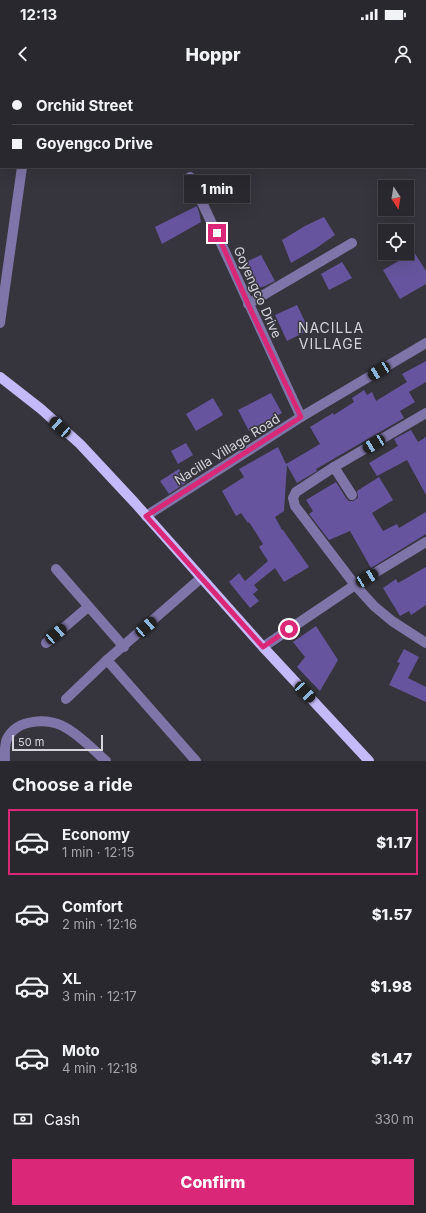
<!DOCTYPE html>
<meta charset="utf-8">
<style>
:root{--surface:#28282e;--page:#34343a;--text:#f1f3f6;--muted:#a5a6aa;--line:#44444a;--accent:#db2777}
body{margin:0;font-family:Inter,sans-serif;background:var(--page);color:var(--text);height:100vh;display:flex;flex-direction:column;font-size:15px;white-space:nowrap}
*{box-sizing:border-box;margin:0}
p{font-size:13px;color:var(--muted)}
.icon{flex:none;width:22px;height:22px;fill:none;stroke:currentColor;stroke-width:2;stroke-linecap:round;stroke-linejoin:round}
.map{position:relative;height:681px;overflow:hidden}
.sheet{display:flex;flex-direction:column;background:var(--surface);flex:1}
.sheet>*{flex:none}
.banner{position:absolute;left:0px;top:0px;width:426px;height:88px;box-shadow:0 4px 16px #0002,0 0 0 1px var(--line);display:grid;align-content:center;height:88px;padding:0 12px;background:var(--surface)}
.needle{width:26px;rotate:168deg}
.fabs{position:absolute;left:378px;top:100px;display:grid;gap:8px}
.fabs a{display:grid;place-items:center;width:36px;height:36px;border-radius:0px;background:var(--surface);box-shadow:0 4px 16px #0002,0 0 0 1px var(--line);font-size:20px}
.scale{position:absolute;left:12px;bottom:10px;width:91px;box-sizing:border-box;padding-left:4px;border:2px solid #d5d4da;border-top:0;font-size:11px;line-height:14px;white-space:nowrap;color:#d5d4da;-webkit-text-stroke:3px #36353d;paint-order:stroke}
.end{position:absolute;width:18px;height:18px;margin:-9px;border:5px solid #db2777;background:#fff;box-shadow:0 0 0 2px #fff}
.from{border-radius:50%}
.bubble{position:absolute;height:28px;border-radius:0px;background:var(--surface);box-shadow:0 4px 16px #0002,0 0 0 1px var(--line);font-size:13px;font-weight:800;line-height:28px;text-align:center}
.car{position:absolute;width:12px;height:24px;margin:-12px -6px;border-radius:5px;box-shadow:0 0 3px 1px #0007;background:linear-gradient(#222 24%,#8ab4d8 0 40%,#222 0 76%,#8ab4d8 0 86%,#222 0)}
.banner b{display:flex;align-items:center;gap:14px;height:38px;font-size:15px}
.banner b+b{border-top:1px solid var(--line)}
.banner i{width:10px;height:10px;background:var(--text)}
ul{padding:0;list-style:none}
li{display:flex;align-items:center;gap:12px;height:66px;margin:0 8px 6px;padding:0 4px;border:2px solid transparent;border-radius:0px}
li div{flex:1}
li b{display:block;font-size:15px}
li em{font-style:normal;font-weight:800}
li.selected{border-color:var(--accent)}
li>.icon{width:36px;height:36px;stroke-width:1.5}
h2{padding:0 12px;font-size:18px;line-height:48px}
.pay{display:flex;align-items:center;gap:10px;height:44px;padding:0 12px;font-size:15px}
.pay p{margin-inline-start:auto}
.button{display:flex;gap:8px;margin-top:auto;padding:8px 12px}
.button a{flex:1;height:46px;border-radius:0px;background:var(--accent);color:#fff;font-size:16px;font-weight:800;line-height:46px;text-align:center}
.status{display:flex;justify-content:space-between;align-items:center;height:28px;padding:0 20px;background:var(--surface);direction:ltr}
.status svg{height:11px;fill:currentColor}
header{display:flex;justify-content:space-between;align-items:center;height:52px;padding:0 12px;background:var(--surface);font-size:18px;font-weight:800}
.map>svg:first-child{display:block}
</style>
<div class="status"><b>12:13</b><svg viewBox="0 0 49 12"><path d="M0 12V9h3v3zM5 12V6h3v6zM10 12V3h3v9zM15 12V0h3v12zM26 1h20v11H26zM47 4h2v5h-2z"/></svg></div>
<header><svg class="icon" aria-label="back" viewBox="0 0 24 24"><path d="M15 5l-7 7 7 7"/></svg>Hoppr<svg class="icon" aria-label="person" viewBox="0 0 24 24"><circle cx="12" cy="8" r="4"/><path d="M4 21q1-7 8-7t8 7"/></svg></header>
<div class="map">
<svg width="426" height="681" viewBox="0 0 426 681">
<rect width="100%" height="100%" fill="#36353d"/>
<!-- building -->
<g fill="#66559e">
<polygon points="197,126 199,132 201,142 162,164 155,147"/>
<polygon points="324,137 335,155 315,169 291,183 282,160 305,146"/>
<polygon points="414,172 426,191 426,204 400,219 383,190"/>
<polygon points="261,175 275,201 265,206 256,209 246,182"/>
<polygon points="342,182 352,198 329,210 321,194"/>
<polygon points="297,225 309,250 287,261 275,235"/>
<polygon points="426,281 426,302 409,312 415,322 400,331 404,338 316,389 317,391 297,403 287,385 284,431 275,437 282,450 283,450 309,487 284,502 275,488 254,505 258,510 253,514 259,521 250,528 229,502 239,493 245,501 268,481 259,467 263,464 249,442 248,443 241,433 236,436 222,411 244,397 239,389 278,367 286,384 320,364 310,347 333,333 334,335 354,322 352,318 364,310 367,315 372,312 376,321 407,302 402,294"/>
<polygon points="271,313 282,333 249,351 238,330"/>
<polygon points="213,318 223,335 196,351 186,334"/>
<polygon points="411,350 418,362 426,357 426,415 407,380 377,396 369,383 398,366 394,359"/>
<polygon points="186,363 193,375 178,384 171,371"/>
<polygon points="179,389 187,402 169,414 160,401"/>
<polygon points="379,397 393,420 372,433 383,451 397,444 399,448 426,432 426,454 371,488 350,451 329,460 309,434 313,431 306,420 336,402 346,418 349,421 353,421 358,418 357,411"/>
<polygon points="426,487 426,525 411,535 409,531 400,536 383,508 396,499 398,503"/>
<polygon points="316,546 338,580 320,611 297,587 305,577 293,562"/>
<polygon points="404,569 419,577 408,598 426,607 426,622 389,605 400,583 397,582"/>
</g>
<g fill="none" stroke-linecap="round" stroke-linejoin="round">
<!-- minor -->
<g stroke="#7f75a9" stroke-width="10">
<polyline points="35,1 35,0"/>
<path d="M190,97c38,80 74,160 111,240"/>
<polyline points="248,224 352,163"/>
<polyline points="0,243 22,87"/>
<polyline points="426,333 334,387 296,412 293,418 295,426 355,505 374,526 392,541 426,563"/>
<polyline points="334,387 352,415"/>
<polyline points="146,436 301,337 426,263"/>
<polyline points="56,489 124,567"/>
<polyline points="46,563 88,527"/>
<polyline points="263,567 355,505 426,462"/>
<polyline points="107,580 196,681"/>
<polyline points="66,619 107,580 201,498"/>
<path d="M5,681c0,-7 -1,-15 2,-22 10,-21 44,-22 61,-10 13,8 26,21 38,32"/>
</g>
<!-- major -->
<polyline stroke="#c5baf9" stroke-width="10" points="0,297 41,329 80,364 135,423 263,567 369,681"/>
</g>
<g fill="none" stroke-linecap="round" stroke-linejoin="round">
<!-- route -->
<polyline stroke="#db2777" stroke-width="5" points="217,153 248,224 301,337 146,436 263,567 289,549"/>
</g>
<g text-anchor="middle" stroke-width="3" stroke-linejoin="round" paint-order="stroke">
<!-- street labels -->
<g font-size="13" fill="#d5d4da" stroke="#36353d">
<text transform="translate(258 212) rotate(66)" y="5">Goyengco Drive</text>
<text transform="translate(227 369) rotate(-32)" y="5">Nacilla Village Road</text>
</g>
<!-- neighbourhood labels -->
<g font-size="14" letter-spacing="1" fill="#d5d4da" stroke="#36353d">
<text x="331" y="253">NACILLA<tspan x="331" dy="16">VILLAGE</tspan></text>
</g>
</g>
</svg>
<div class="fabs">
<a><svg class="needle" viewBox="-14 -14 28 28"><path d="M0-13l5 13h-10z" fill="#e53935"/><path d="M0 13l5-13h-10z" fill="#a5a6aa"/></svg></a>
<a><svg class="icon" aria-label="locate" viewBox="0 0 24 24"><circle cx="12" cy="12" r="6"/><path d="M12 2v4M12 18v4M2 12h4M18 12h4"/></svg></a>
</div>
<div class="scale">50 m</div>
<i class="end from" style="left:289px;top:549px"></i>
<i class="end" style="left:217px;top:153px"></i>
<div class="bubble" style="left:184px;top:95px;width:66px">1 min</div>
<i class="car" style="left:379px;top:291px;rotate:239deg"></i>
<i class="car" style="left:60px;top:347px;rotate:312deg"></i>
<i class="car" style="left:374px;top:364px;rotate:239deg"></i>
<i class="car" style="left:367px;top:498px;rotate:59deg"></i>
<i class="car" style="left:146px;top:547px;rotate:49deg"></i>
<i class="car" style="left:56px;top:554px;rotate:49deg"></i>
<i class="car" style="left:305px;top:612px;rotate:137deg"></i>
<div class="banner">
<b><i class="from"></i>Orchid Street</b>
<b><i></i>Goyengco Drive</b>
</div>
</div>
<section class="sheet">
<h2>Choose a ride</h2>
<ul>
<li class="selected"><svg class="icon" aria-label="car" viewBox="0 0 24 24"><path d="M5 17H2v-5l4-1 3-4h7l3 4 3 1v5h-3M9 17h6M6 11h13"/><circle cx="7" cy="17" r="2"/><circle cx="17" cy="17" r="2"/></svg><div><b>Economy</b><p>1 min · 12:15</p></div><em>$1.17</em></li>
<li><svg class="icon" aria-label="car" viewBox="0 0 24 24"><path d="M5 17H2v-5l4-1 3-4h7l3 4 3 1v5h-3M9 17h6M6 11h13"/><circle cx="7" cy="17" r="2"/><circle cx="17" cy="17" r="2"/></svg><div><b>Comfort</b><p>2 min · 12:16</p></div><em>$1.57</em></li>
<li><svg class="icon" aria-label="car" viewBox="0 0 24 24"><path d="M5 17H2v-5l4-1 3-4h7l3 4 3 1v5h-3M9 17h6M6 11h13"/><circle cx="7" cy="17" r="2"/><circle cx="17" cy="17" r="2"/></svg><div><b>XL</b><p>3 min · 12:17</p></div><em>$1.98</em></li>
<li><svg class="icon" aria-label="car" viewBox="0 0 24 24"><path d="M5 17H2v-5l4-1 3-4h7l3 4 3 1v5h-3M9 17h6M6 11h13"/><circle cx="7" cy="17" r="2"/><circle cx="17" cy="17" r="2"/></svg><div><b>Moto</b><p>4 min · 12:18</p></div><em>$1.47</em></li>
</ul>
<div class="pay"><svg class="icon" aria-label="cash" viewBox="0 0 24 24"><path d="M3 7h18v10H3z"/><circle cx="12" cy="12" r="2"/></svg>Cash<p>330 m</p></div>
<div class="button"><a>Confirm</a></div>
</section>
